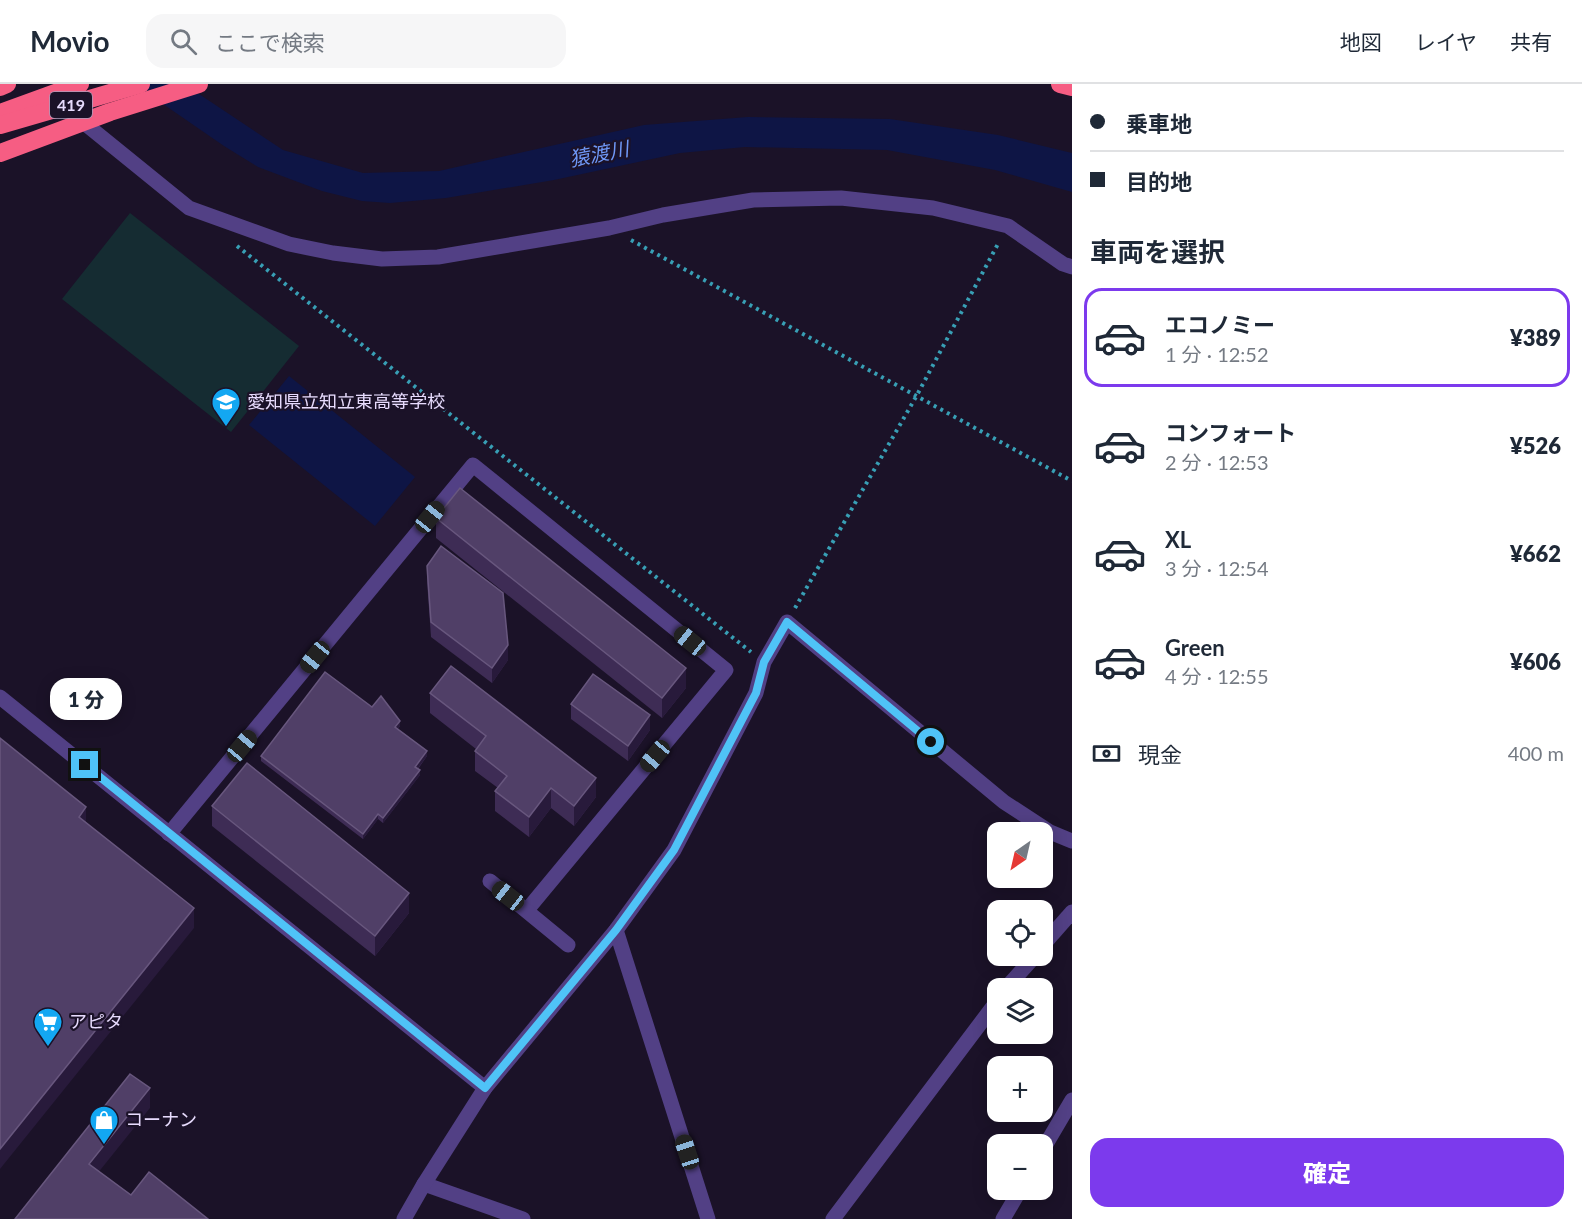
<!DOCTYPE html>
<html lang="ja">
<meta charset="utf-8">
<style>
:root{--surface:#fff;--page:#f6f6f7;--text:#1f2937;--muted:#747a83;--line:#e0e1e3;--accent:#7c3aed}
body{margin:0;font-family:Lato,"Noto Sans JP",sans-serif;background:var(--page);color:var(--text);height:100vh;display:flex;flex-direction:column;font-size:22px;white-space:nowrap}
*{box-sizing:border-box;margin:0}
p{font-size:20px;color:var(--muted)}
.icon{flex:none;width:33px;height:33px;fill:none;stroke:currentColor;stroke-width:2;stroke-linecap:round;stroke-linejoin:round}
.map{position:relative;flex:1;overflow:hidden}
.details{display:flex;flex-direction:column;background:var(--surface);width:510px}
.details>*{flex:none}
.hud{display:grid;align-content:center;height:132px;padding:0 18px;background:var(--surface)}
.needle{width:39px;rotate:214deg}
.tools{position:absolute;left:987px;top:738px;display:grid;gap:12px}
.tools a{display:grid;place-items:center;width:66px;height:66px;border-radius:12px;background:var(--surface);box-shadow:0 3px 15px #0003;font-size:30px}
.end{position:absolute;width:27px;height:27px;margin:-14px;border:8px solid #4fc3f7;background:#111;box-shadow:0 0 0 3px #111}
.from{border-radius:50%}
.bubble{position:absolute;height:42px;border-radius:18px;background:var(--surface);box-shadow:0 3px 15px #0003;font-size:20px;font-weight:800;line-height:42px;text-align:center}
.car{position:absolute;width:18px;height:36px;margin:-18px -9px;border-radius:8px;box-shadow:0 0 4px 2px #0007;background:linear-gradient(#222 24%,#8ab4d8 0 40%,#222 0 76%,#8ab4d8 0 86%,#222 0)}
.hud b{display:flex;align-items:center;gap:21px;height:57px;font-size:22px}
.hud b+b{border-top:2px solid var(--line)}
.hud i{width:15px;height:15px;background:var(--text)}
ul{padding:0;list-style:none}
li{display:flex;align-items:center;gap:18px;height:99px;margin:0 12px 9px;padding:0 6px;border:3px solid transparent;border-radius:18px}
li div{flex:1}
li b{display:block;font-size:22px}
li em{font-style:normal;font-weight:800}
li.current{border-color:var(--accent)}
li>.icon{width:54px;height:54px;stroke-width:1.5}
h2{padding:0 18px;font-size:27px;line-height:72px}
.pay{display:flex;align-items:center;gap:15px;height:66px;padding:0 18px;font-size:22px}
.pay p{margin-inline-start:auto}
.button{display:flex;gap:12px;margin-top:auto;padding:12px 18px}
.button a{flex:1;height:69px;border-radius:18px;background:var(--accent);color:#fff;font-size:24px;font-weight:800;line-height:69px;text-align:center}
header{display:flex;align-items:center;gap:36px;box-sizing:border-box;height:84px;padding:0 30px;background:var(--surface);border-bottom:2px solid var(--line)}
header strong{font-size:28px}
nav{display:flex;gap:33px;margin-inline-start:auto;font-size:21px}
.search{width:420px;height:54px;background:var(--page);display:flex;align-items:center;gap:15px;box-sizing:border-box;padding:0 21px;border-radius:18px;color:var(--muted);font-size:22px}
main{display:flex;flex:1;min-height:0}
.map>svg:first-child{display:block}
</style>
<header>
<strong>Movio</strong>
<div class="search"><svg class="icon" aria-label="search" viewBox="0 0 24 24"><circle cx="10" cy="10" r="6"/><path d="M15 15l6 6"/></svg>ここで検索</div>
<nav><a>地図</a><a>レイヤ</a><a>共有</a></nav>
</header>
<main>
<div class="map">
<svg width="1072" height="1135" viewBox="0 0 1072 1135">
<rect width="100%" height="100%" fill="#1b1228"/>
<!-- green -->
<polygon fill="#152c32" points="130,129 299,262 231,348 62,215"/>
<!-- water -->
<g fill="#0e1545">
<polygon points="134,0 184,0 283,66 363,89 439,87 644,41 748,33 890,35 998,51 1072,69 1072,108 995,86 887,66 745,63 680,69 554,96 446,114 390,119 362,117 322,107 258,83 224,62"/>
<polygon points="289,292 415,393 375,442 249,341"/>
</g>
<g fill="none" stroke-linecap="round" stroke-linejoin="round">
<!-- path -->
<g stroke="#389fb5" stroke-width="4" stroke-dasharray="3 4.5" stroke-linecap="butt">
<polyline points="631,156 1072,397"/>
<polyline points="237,162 751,568"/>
<polyline points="795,524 917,311 999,158"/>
</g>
<!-- minor -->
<g stroke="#524085" stroke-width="15">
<polyline points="83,38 189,124 289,160 333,169 382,175 438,173 609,144 663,131 753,116 841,114 933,124 1008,142 1063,180 1072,183"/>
<polyline points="0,613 485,1004"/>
<polyline points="169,750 473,381 726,586 527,826"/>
<polyline points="490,797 568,861"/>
<polyline points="616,846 708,1135"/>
<polyline points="1042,862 1072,828"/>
<polyline points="1006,904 1035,872"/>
<polyline points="1042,1067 1072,1016"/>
<polyline points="424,1100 523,1135"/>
<polyline points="404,1135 424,1100 485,1004 616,846 674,766 756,609 764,578 787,538 1004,718 1050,748 1072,757"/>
<polyline points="833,1135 998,916"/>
<polyline points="1003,1135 1020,1106"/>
</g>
<!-- highway -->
<g stroke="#f65d83" stroke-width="18">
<polyline points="1060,0 1072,3"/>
<polyline points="0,3 7,0"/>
<polyline points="0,29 80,0"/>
<polyline points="0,41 141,0"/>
<polyline points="0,69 110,28 199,0"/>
</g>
</g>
<!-- wall -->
<g fill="#3e2c55">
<polygon points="436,434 686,604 662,634 436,454"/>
<polygon points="427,482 508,576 492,599 431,553 427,497"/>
<polygon points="430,609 596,713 574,742 551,724 529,753 495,727 495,707 498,704 475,687 475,667 476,665 430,629"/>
<polygon points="571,620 650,646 628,677 571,635"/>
<polygon points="372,623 400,642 398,645 427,672 418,685 420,691 383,739 378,735 363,755 261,677 261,672"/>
<polygon points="212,722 409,829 375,872 212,742"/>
</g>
<!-- shaded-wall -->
<g fill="#281a3b">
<polygon points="508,561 508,576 492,599 492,584"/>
<polygon points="686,584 686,604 662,634 662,614"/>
<polygon points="650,631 650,646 628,677 628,662"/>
<polygon points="400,637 400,642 395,648 395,643"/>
<polygon points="427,667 427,672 415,688 415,683"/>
<polygon points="420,686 420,691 383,739 383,734"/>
<polygon points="596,694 596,713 574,742 574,722"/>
<polygon points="551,704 551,724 529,753 529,733"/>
<polygon points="86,723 86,743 79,733"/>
<polygon points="378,730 378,735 363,755 363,750"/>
<polygon points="409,809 409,829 375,872 375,852"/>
<polygon points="194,824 194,844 0,1085 0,1065"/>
<polygon points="150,1004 150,1024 89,1100 89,1080"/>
</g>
<!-- building -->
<g fill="#503f67" stroke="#68577e" stroke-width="1.5">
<polygon points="460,404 686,584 662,614 436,434"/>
<polygon points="441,462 503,509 508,561 492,584 431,538 427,482"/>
<polygon points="451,582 596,694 574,722 551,704 529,733 495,707 507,692 475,667 486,652 430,609"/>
<polygon points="325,588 372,623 381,612 400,637 395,643 427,667 415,683 420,686 383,734 378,730 363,750 261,672"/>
<polygon points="593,590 650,631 628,662 571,620"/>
<polygon points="0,654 86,723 79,733 194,824 0,1065"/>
<polygon points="247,679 409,809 375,852 212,722"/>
<polygon points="130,990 150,1004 89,1080 131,1111 149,1088 208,1135 15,1135"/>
</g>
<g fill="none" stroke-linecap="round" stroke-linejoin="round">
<!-- route -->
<polyline stroke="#4fc3f7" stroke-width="8" points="85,681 485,1004 616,846 674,766 756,609 764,578 787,538 931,658"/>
</g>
<!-- icons -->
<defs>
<g id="school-pin" transform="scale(1.5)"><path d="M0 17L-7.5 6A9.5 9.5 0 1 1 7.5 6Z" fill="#13a7f2" stroke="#1b1228"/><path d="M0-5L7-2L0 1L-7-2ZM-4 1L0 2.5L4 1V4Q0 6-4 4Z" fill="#fff"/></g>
<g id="supermarket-pin" transform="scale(1.5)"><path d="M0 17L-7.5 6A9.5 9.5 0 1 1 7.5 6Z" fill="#13a7f2" stroke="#1b1228"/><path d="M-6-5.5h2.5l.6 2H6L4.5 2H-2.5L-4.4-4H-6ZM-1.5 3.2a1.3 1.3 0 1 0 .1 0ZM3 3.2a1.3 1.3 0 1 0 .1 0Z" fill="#fff"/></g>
<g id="shop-pin" transform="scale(1.5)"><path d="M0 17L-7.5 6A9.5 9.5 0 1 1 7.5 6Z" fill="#13a7f2" stroke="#1b1228"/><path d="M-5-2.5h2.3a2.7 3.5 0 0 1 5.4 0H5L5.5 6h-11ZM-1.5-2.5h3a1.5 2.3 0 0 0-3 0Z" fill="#fff"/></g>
</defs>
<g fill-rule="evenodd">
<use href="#school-pin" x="226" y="318"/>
<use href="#supermarket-pin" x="48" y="938"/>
<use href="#shop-pin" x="104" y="1036"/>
</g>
<g text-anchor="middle" stroke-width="4.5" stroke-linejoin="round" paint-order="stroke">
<!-- shield labels -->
<rect fill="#1b1228" stroke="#aa9fbd" stroke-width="1.5" x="50" y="8" width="42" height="26" rx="4.5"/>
<g font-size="16" font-weight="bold" fill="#e7dbfd">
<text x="71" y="27">419</text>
</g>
<!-- poi labels -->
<g font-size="18" fill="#e7dbfd" stroke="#1b1228" text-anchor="start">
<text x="247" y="324">愛知県立知立東高等学校</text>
<text x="69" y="944">アピタ</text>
<text x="125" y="1042">コーナン</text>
</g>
<!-- water labels -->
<g font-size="20" font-style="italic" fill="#6f98f7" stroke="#1b1228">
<text transform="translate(599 70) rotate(-11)" y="7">猿渡川</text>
</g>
</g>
</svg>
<div class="tools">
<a><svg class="needle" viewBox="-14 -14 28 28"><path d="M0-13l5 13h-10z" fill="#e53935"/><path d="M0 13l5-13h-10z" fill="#747a83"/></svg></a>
<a><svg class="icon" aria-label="locate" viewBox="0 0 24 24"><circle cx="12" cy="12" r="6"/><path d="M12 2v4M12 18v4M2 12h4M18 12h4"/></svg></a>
<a><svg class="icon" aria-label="layers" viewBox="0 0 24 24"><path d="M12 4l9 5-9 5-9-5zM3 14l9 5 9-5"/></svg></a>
<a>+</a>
<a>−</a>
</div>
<i class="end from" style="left:931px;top:658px"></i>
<i class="end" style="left:85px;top:681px"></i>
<div class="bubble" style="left:50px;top:594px;width:72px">1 分</div>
<i class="car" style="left:430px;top:433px;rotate:39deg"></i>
<i class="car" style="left:690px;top:557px;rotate:309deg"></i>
<i class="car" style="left:315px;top:573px;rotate:219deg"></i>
<i class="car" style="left:242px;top:662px;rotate:40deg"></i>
<i class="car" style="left:655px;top:672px;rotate:220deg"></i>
<i class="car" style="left:508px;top:812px;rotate:308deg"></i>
<i class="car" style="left:687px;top:1068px;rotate:342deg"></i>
</div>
<section class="details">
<div class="hud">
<b><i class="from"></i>乗車地</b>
<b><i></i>目的地</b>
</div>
<h2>車両を選択</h2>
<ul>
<li class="current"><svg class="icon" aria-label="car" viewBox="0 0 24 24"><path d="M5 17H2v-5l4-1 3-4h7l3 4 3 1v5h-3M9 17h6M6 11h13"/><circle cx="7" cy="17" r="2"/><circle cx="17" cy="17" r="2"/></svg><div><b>エコノミー</b><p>1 分 · 12:52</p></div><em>¥389</em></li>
<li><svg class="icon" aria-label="car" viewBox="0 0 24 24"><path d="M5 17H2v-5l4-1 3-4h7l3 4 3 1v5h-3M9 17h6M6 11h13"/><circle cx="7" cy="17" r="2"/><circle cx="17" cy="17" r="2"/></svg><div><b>コンフォート</b><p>2 分 · 12:53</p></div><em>¥526</em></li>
<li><svg class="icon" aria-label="car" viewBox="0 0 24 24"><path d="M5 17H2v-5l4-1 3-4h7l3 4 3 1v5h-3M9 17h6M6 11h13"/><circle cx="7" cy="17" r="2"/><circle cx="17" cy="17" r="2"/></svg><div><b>XL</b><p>3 分 · 12:54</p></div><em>¥662</em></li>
<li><svg class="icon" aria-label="car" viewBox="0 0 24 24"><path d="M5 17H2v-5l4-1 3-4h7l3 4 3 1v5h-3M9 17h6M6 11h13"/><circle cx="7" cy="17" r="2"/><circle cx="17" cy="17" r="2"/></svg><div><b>Green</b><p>4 分 · 12:55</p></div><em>¥606</em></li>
</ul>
<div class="pay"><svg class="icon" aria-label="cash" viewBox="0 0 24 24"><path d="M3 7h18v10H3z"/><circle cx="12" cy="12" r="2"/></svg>現金<p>400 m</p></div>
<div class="button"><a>確定</a></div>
</section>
</main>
